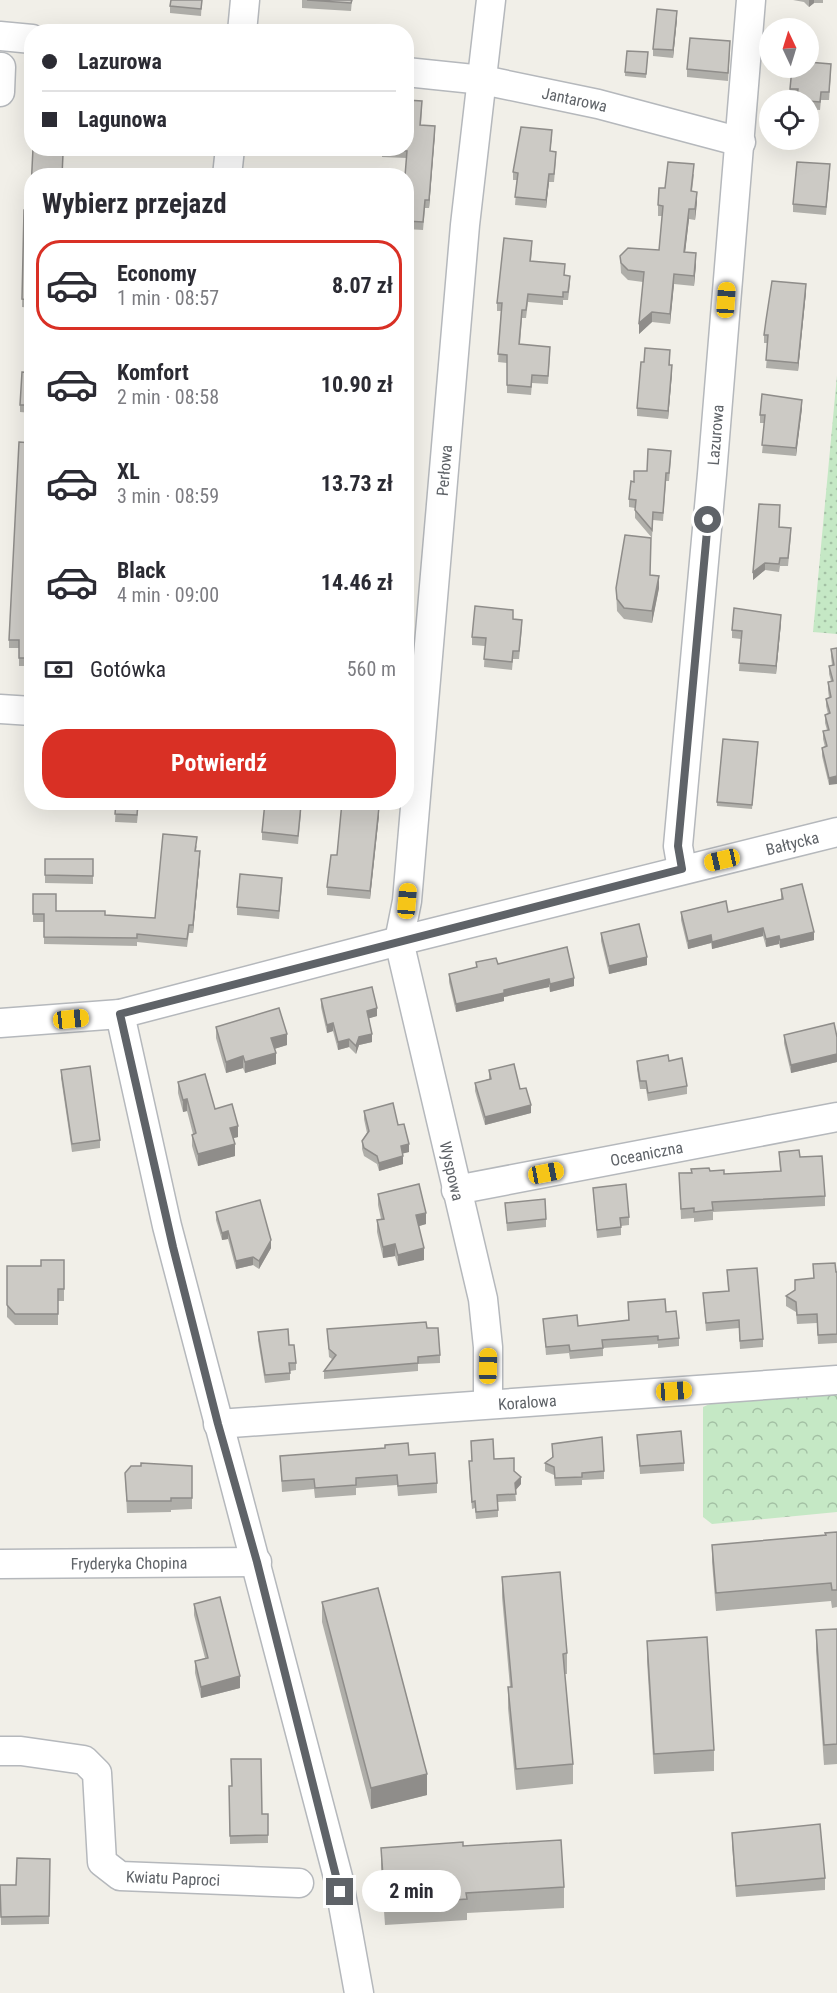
<!DOCTYPE html>
<html lang="pl">
<meta charset="utf-8">
<style>
:root{--surface:#fff;--page:#f7f7f7;--text:#2b2b33;--muted:#7c7c81;--line:#e1e1e2;--accent:#d93025}
body{margin:0;font-family:"Roboto Condensed",sans-serif;background:var(--page);color:var(--text);height:100vh;display:flex;flex-direction:column;font-size:22px;white-space:nowrap}
*{box-sizing:border-box;margin:0}
p{font-size:20px;color:var(--muted)}
.icon{flex:none;width:33px;height:33px;fill:none;stroke:currentColor;stroke-width:2;stroke-linecap:round;stroke-linejoin:round}
.map{position:relative;flex:1;overflow:hidden}
.side{position:absolute;left:24px;top:168px;width:390px;height:642px;display:flex;flex-direction:column;background:var(--surface);border-radius:24px;box-shadow:0 6px 24px #0002}
.side>*{flex:none}
.guide{position:absolute;left:24px;top:24px;width:390px;height:132px;border-radius:24px;box-shadow:0 6px 24px #0002;display:grid;align-content:center;height:132px;padding:0 18px;background:var(--surface)}
.needle{width:39px;rotate:356deg}
.buttons{position:absolute;left:759px;top:18px;display:grid;gap:12px}
.buttons a{display:grid;place-items:center;width:60px;height:60px;border-radius:50%;background:var(--surface);box-shadow:0 6px 24px #0002;font-size:30px}
.end{position:absolute;width:27px;height:27px;margin:-14px;border:8px solid #5f6368;background:#fff;box-shadow:0 0 0 3px #fff}
.from{border-radius:50%}
.bubble{position:absolute;height:42px;border-radius:21px;background:var(--surface);box-shadow:0 6px 24px #0002;font-size:20px;font-weight:700;line-height:42px;text-align:center}
.car{position:absolute;width:18px;height:36px;margin:-18px -9px;border-radius:8px;box-shadow:0 0 4px 2px #0007;background:linear-gradient(#f5c518 24%,#345 0 40%,#f5c518 0 76%,#345 0 86%,#f5c518 0)}
.guide b{display:flex;align-items:center;gap:21px;height:57px;font-size:22px}
.guide b+b{border-top:2px solid var(--line)}
.guide i{width:15px;height:15px;background:var(--text)}
ul{padding:0;list-style:none}
li{display:flex;align-items:center;gap:18px;height:90px;margin:0 12px 9px;padding:0 6px;border:3px solid transparent;border-radius:24px}
li div{flex:1}
li b{display:block;font-size:22px}
li em{font-style:normal;font-weight:700}
li.selected{border-color:var(--accent)}
li>.icon{width:54px;height:54px;stroke-width:1.5}
h2{padding:0 18px;font-size:27px;line-height:72px}
.pay{display:flex;align-items:center;gap:15px;height:66px;padding:0 18px;font-size:22px}
.pay p{margin-inline-start:auto}
.action{display:flex;gap:12px;margin-top:auto;padding:12px 18px}
.action a{flex:1;height:69px;border-radius:24px;background:var(--accent);color:#fff;font-size:24px;font-weight:700;line-height:69px;text-align:center}
.map>svg:first-child{display:block}
</style>
<div class="map">
<svg width="837" height="1993" viewBox="0 0 837 1993">
<defs>
<pattern id="grass-dots" width="8" height="8" patternUnits="userSpaceOnUse" patternTransform="scale(1.5)"><rect width="8" height="8" fill="#c5e8c5"/><path d="M2 2h.1M6 6h.1" fill="none" stroke="#a3c0a4" stroke-width="1.8" stroke-linecap="round"/></pattern>
<pattern id="forest-crowns" width="20" height="18" patternUnits="userSpaceOnUse" patternTransform="scale(1.5)"><rect width="20" height="18" fill="#c5e8c5"/><path d="M2 6a3 3 0 1 1 6 0M12 15a3 3 0 1 1 6 0" fill="none" stroke="#a3c0a4"/></pattern>
</defs>
<rect width="100%" height="100%" fill="#f1efe8"/>
<!-- grass -->
<polygon fill="url(#grass-dots)" points="837,375 837,634 813,632"/>
<!-- forest -->
<polygon fill="url(#forest-crowns)" points="837,1393 837,1512 712,1524 703,1517 703,1407 721,1399"/>
<g fill="none" stroke-linecap="round" stroke-linejoin="round">
<!-- minor casing -->
<g stroke="#b5b8bc" stroke-width="31">
<g id="minor">
<polyline points="242,32 245,0"/>
<polyline points="0,36 32,39"/>
<path id="s1" d="M406,72l77,8 115,24 143,38"/>
<polyline points="0,92 1,67"/>
<polyline points="227,176 230,148"/>
<polyline points="0,709 32,711"/>
<path id="s2" d="M682,869l-4,-23 34,-372 39,-474"/>
<polyline points="120,1014 167,1226 338,1877 359,1993"/>
<path id="s3" d="M0,1023l120,-9 279,-73 438,-109"/>
<path id="s4" d="M456,1190l381,-73"/>
<path id="s5" d="M488,1404v-57l-5,-48 -84,-358 8,-40 58,-676 26,-225"/>
<path id="s6" d="M218,1424l619,-44"/>
<path id="s7" d="M0,1564l257,-2"/>
<path id="s8" d="M0,1751h21l63,9 13,13 5,89 18,14 179,7"/>
</g>
</g>
<!-- minor -->
<use href="#minor" stroke="#fff" stroke-width="28"/>
</g>
<!-- wall -->
<g fill="#afaea9">
<polygon points="202,0 201,16 170,13 170,6"/>
<polygon points="302,0 352,0 351,11 302,8"/>
<polygon points="793,0 823,0 823,3 814,3 809,7 804,2"/>
<polygon points="677,19 673,58 653,56 653,49"/>
<polygon points="730,49 728,81 687,77 687,69"/>
<polygon points="648,52 646,78 625,76 625,72"/>
<polygon points="831,72 829,100 821,100 820,110 808,109 808,100 797,97 790,97 790,89"/>
<polygon points="422,109 421,125 435,133 429,208 425,208 423,230 406,229 407,158 382,157 382,148"/>
<polygon points="552,138 550,151 556,159 554,182 549,182 546,208 515,205 517,180 513,180 513,172"/>
<polygon points="830,172 826,215 793,212 793,204"/>
<polygon points="694,174 692,191 697,202 695,220 689,219 685,252 696,264 694,286 674,284 670,324 652,322 639,334 643,282 628,280 621,273 620,256 659,250 662,216 658,216 658,205 665,188"/>
<polygon points="32,176 31,308 22,307 24,210 30,210"/>
<polygon points="532,249 531,261 565,275 570,284 568,300 563,300 563,305 528,302 526,318 522,318 520,344 550,355 548,384 532,383 531,395 507,393 507,363 498,362 501,311 497,311 497,303"/>
<polygon points="806,292 798,371 766,368 768,343 764,343 764,335"/>
<polygon points="670,358 670,365 672,373 668,419 637,416 637,408 644,362"/>
<polygon points="32,373 32,413 20,412 20,405"/>
<polygon points="802,408 796,456 762,453 765,423 760,423 760,415"/>
<polygon points="32,443 32,666 19,666 19,648 9,648 9,640"/>
<polygon points="671,459 669,481 666,481 663,521 653,520 652,538 635,518 635,508 629,507 629,499 634,482 647,471"/>
<polygon points="780,513 779,527 791,536 788,566 780,566 779,572 765,570 753,580"/>
<polygon points="650,575 659,588 652,623 624,619 617,611 616,588"/>
<polygon points="513,619 522,628 519,659 513,659 512,670 484,667 485,646 472,645 472,637"/>
<polygon points="781,623 776,674 739,671 741,639 732,638 732,630"/>
<polygon points="837,648 829,785 822,756 822,748 825,747 823,739 823,731 827,730 825,723 825,715 828,714 826,706 826,699 829,698 828,690 828,682 831,681 829,674 829,666 832,665 831,657 831,649"/>
<polygon points="758,746 752,809 717,806 717,802"/>
<polygon points="104,802 139,802 137,823 115,822 116,803"/>
<polygon points="342,802 362,802 362,805 379,815 370,899 327,895 327,887 337,855"/>
<polygon points="301,813 298,844 262,840 262,832"/>
<polygon points="197,845 196,851 200,859 193,933 189,933 187,947 137,942 137,946 44,944 44,922 33,922 33,894 56,911 105,915 155,918"/>
<polygon points="45,859 93,859 93,884 45,883"/>
<polygon points="282,886 279,919 237,915 237,907"/>
<polygon points="781,889 814,940 780,948 779,944 766,947 763,936 712,949 711,943 688,949 681,920 681,912 728,912 781,899"/>
<polygon points="601,933 647,965 609,974 601,941"/>
<polygon points="476,962 498,964 574,986 550,992 549,987 504,997 504,1001 456,1012 449,982 449,974 476,967"/>
<polygon points="321,999 377,1016 369,1018 372,1042 359,1045 356,1054 349,1047 338,1050 333,1031 327,1033 321,1007"/>
<polygon points="216,1027 287,1045 274,1049 276,1064 245,1073 243,1068 226,1073 216,1038"/>
<polygon points="784,1035 837,1037 837,1062 791,1073 784,1043"/>
<polygon points="637,1061 669,1061 687,1086 687,1094 648,1101 646,1089 640,1089 637,1069"/>
<polygon points="61,1070 100,1140 100,1148 72,1152 61,1078"/>
<polygon points="489,1070 520,1089 531,1113 485,1125 475,1091 475,1083 489,1079"/>
<polygon points="178,1082 215,1109 238,1137 233,1138 235,1156 198,1166 192,1146 192,1135 193,1134 187,1111 183,1112 178,1093"/>
<polygon points="364,1111 398,1125 409,1152 403,1153 403,1164 379,1171 377,1164 364,1156 362,1149 362,1141 367,1133 364,1119"/>
<polygon points="779,1152 825,1196 825,1206 713,1212 713,1220 694,1222 694,1218 681,1219 679,1173 710,1171 724,1174 780,1171"/>
<polygon points="593,1188 629,1217 629,1225 621,1226 621,1235 597,1238"/>
<polygon points="378,1194 426,1224 419,1226 424,1260 398,1266 395,1256 383,1258 377,1232 377,1220 381,1219 378,1205"/>
<polygon points="505,1203 546,1219 546,1227 507,1231"/>
<polygon points="216,1212 271,1248 259,1269 253,1265 236,1269 228,1239 222,1240 216,1220"/>
<polygon points="64,1260 64,1301 58,1301 58,1325 15,1325 7,1317 7,1266 41,1266"/>
<polygon points="813,1264 837,1272 837,1343 818,1344 817,1323 797,1324 796,1312 786,1306 786,1296 795,1290 795,1280 814,1278"/>
<polygon points="727,1270 763,1339 763,1347 740,1349 739,1328 706,1331 703,1293 728,1291"/>
<polygon points="628,1302 666,1312 679,1338 679,1346 658,1348 658,1344 603,1348 603,1356 570,1359 569,1353 546,1355 543,1319 578,1326 628,1320"/>
<polygon points="427,1328 440,1355 440,1363 418,1364 418,1371 324,1379 324,1371 332,1359 329,1357 327,1329"/>
<polygon points="258,1332 289,1345 296,1363 296,1370 290,1371 290,1380 265,1383 258,1340"/>
<polygon points="637,1435 684,1463 684,1471 640,1474"/>
<polygon points="471,1441 494,1459 514,1471 521,1484 515,1490 516,1501 498,1502 498,1517 476,1519 475,1508 472,1509 469,1468 469,1461 472,1461"/>
<polygon points="552,1444 604,1471 604,1479 582,1480 582,1485 555,1486 554,1475 545,1471 545,1463 552,1458"/>
<polygon points="409,1455 437,1483 437,1493 398,1496 397,1485 356,1488 356,1495 315,1498 314,1489 282,1492 280,1456"/>
<polygon points="192,1466 192,1509 171,1510 171,1512 127,1513 125,1473"/>
<polygon points="837,1532 837,1607 832,1608 831,1601 716,1611 712,1562 712,1545 825,1535"/>
<polygon points="502,1577 567,1653 567,1674 565,1674 573,1764 573,1784 516,1790 508,1708 508,1687 510,1687 502,1597"/>
<polygon points="322,1602 427,1795 371,1809 322,1622"/>
<polygon points="194,1604 240,1688 201,1698 195,1673 195,1661 205,1658 194,1615"/>
<polygon points="837,1629 837,1764 824,1765 816,1651 816,1630"/>
<polygon points="647,1641 714,1750 714,1771 654,1774 647,1661"/>
<polygon points="229,1786 231,1786 262,1814 268,1814 268,1843 230,1844"/>
<polygon points="732,1833 825,1878 825,1890 736,1897 732,1845"/>
<polygon points="463,1846 564,1887 564,1908 467,1913 467,1920 385,1925 381,1868 381,1848"/>
<polygon points="50,1859 49,1924 1,1925 0,1885 16,1885"/>
</g>
<!-- shaded-wall -->
<g fill="#8f8d8a">
<polygon points="809,0 814,0 814,3 809,7"/>
<polygon points="677,11 677,19 673,58 673,50"/>
<polygon points="435,126 435,133 429,208 429,200"/>
<polygon points="549,174 549,182 546,208 546,200"/>
<polygon points="697,192 697,202 695,220 695,209"/>
<polygon points="689,209 689,219 684,262 684,252"/>
<polygon points="696,253 696,264 694,286 694,276"/>
<polygon points="674,274 674,284 670,324 670,314"/>
<polygon points="806,284 806,292 798,371 798,363"/>
<polygon points="652,312 652,322 639,334 639,323"/>
<polygon points="672,365 672,373 668,419 668,411"/>
<polygon points="802,400 802,408 796,456 796,448"/>
<polygon points="765,563 765,570 753,580 753,572"/>
<polygon points="659,576 659,588 652,623 652,611"/>
<polygon points="781,615 781,623 776,674 776,666"/>
<polygon points="837,776 837,784 829,785 829,778"/>
<polygon points="379,807 379,815 370,899 370,891"/>
<polygon points="200,851 200,859 193,933 193,925"/>
<polygon points="763,928 763,936 712,949 712,942"/>
<polygon points="814,932 814,940 780,948 780,940"/>
<polygon points="711,935 711,943 688,949 688,941"/>
<polygon points="779,936 779,944 766,947 766,939"/>
<polygon points="647,957 647,965 609,974 609,966"/>
<polygon points="574,978 574,986 550,992 550,984"/>
<polygon points="549,979 549,987 504,997 504,1001 456,1012 456,1004 504,990"/>
<polygon points="377,1008 377,1016 367,1019 367,1011"/>
<polygon points="333,1023 333,1031 327,1033 327,1025"/>
<polygon points="287,1034 287,1045 271,1050 271,1038"/>
<polygon points="372,1034 372,1042 359,1045 356,1054 356,1046 359,1037"/>
<polygon points="349,1039 349,1047 338,1050 338,1042"/>
<polygon points="276,1053 276,1064 245,1073 245,1062"/>
<polygon points="837,1054 837,1062 791,1073 791,1065"/>
<polygon points="243,1056 243,1068 226,1073 226,1062"/>
<polygon points="187,1099 187,1111 183,1112 183,1100"/>
<polygon points="531,1105 531,1113 485,1125 485,1117"/>
<polygon points="238,1126 238,1137 230,1139 230,1128"/>
<polygon points="235,1144 235,1156 198,1166 198,1154"/>
<polygon points="409,1144 409,1152 401,1154 401,1146"/>
<polygon points="403,1156 403,1164 379,1171 379,1163"/>
<polygon points="426,1213 426,1224 416,1227 416,1215"/>
<polygon points="228,1231 228,1239 222,1240 222,1233"/>
<polygon points="271,1240 271,1248 259,1269 259,1261"/>
<polygon points="395,1244 395,1256 383,1258 383,1247"/>
<polygon points="424,1248 424,1260 398,1266 398,1255"/>
<polygon points="253,1257 253,1265 236,1269 236,1261"/>
<polygon points="521,1477 521,1484 515,1491 515,1483"/>
<polygon points="240,1676 240,1688 201,1698 201,1687"/>
<polygon points="427,1774 427,1795 371,1809 371,1788"/>
</g>
<!-- building -->
<g fill="#cccac5" stroke="#8f8d8a" stroke-width="1.5">
<polygon points="171,0 202,0 201,9 170,6"/>
<polygon points="307,0 352,0 351,3"/>
<polygon points="657,9 677,11 673,50 653,49"/>
<polygon points="690,38 730,41 728,73 687,69"/>
<polygon points="627,51 648,52 646,74 625,72"/>
<polygon points="808,62 831,64 829,92 821,92 820,102 808,101 808,100 797,100 798,89 790,89 792,68 808,68"/>
<polygon points="406,100 422,101 420,125 435,126 429,200 425,200 423,222 406,221 406,176 405,176 407,151 382,149 406,148"/>
<polygon points="521,127 552,130 550,151 556,152 554,174 549,174 546,200 515,197 518,173 513,172"/>
<polygon points="33,148 53,148 53,154 63,154 62,176 32,176 32,307 31,300 22,299 24,210 30,210"/>
<polygon points="668,162 694,164 691,191 697,192 695,209 689,209 684,252 696,253 694,276 674,274 670,314 652,312 639,323 644,272 628,270 621,263 620,256 628,248 659,250 663,206 658,205 659,188 665,188"/>
<polygon points="797,162 830,164 826,207 793,204"/>
<polygon points="147,174 167,176 146,176"/>
<polygon points="504,238 532,241 530,261 565,264 564,275 570,276 568,292 563,292 563,297 528,294 526,310 522,310 519,344 550,347 548,376 532,375 531,387 507,385 507,355 498,354 502,303 497,303"/>
<polygon points="772,281 806,284 798,363 766,360 768,335 764,335 766,320"/>
<polygon points="645,348 670,350 669,365 672,365 668,411 637,408 641,362 644,362"/>
<polygon points="406,354 410,355 406,386"/>
<polygon points="22,372 32,373 32,405 20,405"/>
<polygon points="762,394 802,400 796,448 762,445 765,415 760,415"/>
<polygon points="19,442 32,443 32,658 19,658 19,640 9,640"/>
<polygon points="648,449 671,451 669,473 666,473 663,513 653,512 652,530 635,510 636,500 629,499 631,481 634,482 634,471 647,471"/>
<polygon points="759,504 780,505 779,527 791,528 788,558 780,558 779,564 765,563 753,572"/>
<polygon points="625,535 651,538 650,575 659,576 652,611 624,608 617,599 616,588"/>
<polygon points="475,606 513,610 513,619 522,620 519,651 513,651 512,662 484,659 486,638 472,637"/>
<polygon points="734,608 781,615 776,666 739,663 742,631 732,630"/>
<polygon points="837,648 837,776 829,778 822,748 827,746 823,731 829,730 825,715 830,713 826,699 831,697 828,682 833,681 829,666 834,665 831,649"/>
<polygon points="723,739 758,742 752,805 717,802"/>
<polygon points="116,802 138,802 137,815 115,814"/>
<polygon points="265,802 301,805 298,836 262,832"/>
<polygon points="342,802 361,802 361,805 379,807 370,891 327,887 331,855 337,855"/>
<polygon points="163,834 197,837 195,851 200,851 193,925 189,925 187,939 137,934 137,938 44,937 44,914 33,914 33,894 56,894 56,911 105,911 105,915 155,918"/>
<polygon points="45,859 93,859 93,876 45,875"/>
<polygon points="240,874 282,878 279,911 237,907"/>
<polygon points="802,884 814,932 780,940 779,936 766,939 763,928 712,942 711,935 688,941 681,912 726,901 728,912 783,899 781,889"/>
<polygon points="639,924 647,957 609,966 601,933"/>
<polygon points="567,947 574,978 550,984 549,979 504,990 504,993 456,1004 449,974 477,967 476,962 496,958 498,964"/>
<polygon points="372,987 377,1008 367,1011 372,1034 359,1037 356,1046 349,1039 338,1042 333,1023 327,1025 321,999"/>
<polygon points="279,1008 287,1034 271,1038 276,1053 245,1062 243,1056 226,1062 216,1027"/>
<polygon points="834,1023 837,1037 837,1054 791,1065 784,1035"/>
<polygon points="668,1055 669,1061 682,1058 687,1086 648,1093 646,1081 640,1081 637,1061"/>
<polygon points="514,1064 520,1089 526,1088 531,1105 485,1117 475,1083 491,1079 489,1070"/>
<polygon points="90,1066 100,1140 72,1144 61,1070"/>
<polygon points="205,1074 215,1109 232,1104 238,1126 230,1128 235,1144 198,1154 192,1135 196,1133 187,1099 183,1100 178,1082"/>
<polygon points="393,1103 398,1125 404,1124 409,1144 401,1146 403,1156 379,1163 377,1156 364,1148 362,1141 369,1131 364,1111"/>
<polygon points="799,1150 800,1157 822,1156 825,1196 712,1202 713,1210 694,1212 694,1208 681,1209 679,1173 692,1173 691,1169 709,1168 710,1171 724,1170 724,1174 781,1171 779,1152"/>
<polygon points="419,1184 426,1213 416,1215 424,1248 398,1255 395,1244 383,1247 377,1220 384,1219 378,1194"/>
<polygon points="626,1184 629,1217 620,1218 621,1227 597,1230 593,1188"/>
<polygon points="545,1199 546,1219 507,1223 505,1203"/>
<polygon points="260,1200 271,1240 259,1261 253,1257 236,1261 228,1231 222,1233 216,1212"/>
<polygon points="41,1260 64,1260 64,1289 58,1289 58,1314 15,1314 7,1305 7,1266 41,1266"/>
<polygon points="835,1263 836,1272 837,1272 837,1334 818,1335 817,1314 797,1315 796,1302 786,1296 795,1290 795,1280 814,1278 813,1264"/>
<polygon points="757,1268 763,1339 740,1341 739,1320 706,1323 703,1293 729,1291 727,1270"/>
<polygon points="665,1299 666,1312 676,1311 679,1338 658,1340 658,1336 602,1340 603,1348 570,1351 569,1345 546,1347 543,1319 577,1315 578,1326 629,1320 628,1302"/>
<polygon points="426,1322 427,1328 438,1328 440,1355 418,1357 418,1363 324,1371 336,1355 329,1349 327,1329"/>
<polygon points="288,1329 289,1345 294,1345 296,1363 289,1363 290,1373 265,1375 258,1332"/>
<polygon points="681,1431 684,1463 640,1466 637,1435"/>
<polygon points="602,1437 604,1471 582,1473 582,1477 555,1478 554,1467 545,1463 553,1457 552,1444"/>
<polygon points="493,1439 494,1459 514,1458 514,1471 521,1477 515,1483 516,1494 497,1495 498,1510 476,1512 475,1501 472,1502 469,1461 472,1461 471,1441"/>
<polygon points="408,1443 409,1455 435,1453 437,1483 398,1486 397,1475 356,1478 356,1485 315,1488 314,1479 282,1481 280,1456 385,1448 385,1445"/>
<polygon points="141,1463 192,1466 192,1498 171,1498 171,1501 127,1501 125,1473 131,1466 141,1466"/>
<polygon points="837,1532 837,1590 832,1590 831,1583 716,1593 712,1545 826,1535 825,1533"/>
<polygon points="560,1572 567,1653 563,1654 573,1764 516,1769 508,1687 512,1687 502,1577"/>
<polygon points="378,1588 427,1774 371,1788 322,1602"/>
<polygon points="220,1597 240,1676 201,1687 195,1661 208,1658 194,1604"/>
<polygon points="837,1629 837,1744 824,1745 816,1630"/>
<polygon points="707,1637 714,1750 654,1754 647,1641"/>
<polygon points="231,1759 261,1759 262,1814 268,1814 268,1835 230,1836 229,1786 232,1786"/>
<polygon points="820,1824 825,1878 736,1886 732,1833"/>
<polygon points="561,1840 564,1887 466,1893 467,1899 385,1905 381,1848 463,1842 463,1846"/>
<polygon points="17,1858 50,1859 49,1916 1,1917 0,1885 16,1885"/>
</g>
<g fill="none" stroke-linecap="round" stroke-linejoin="round">
<!-- route -->
<polyline stroke="#5f6368" stroke-width="8" points="340,1892 257,1562 218,1424 173,1247 120,1014 682,869 678,846 708,520"/>
</g>
<g text-anchor="middle" stroke-width="4.5" stroke-linejoin="round" paint-order="stroke">
<!-- street labels -->
<g font-size="16" fill="#5f6368" stroke="#fff">
<text dy="6" stroke="none"><textPath href="#s1" startOffset="171">Jantarowa</textPath></text>
<text dy="6" stroke="none"><textPath href="#s2" startOffset="436">Lazurowa</textPath></text>
<text dy="6" stroke="none"><textPath href="#s5" startOffset="946">Perłowa</textPath></text>
<text dy="6" stroke="none"><textPath href="#s3" startOffset="814">Bałtycka</textPath></text>
<text dy="6" stroke="none"><textPath href="#s4" startOffset="194">Oceaniczna</textPath></text>
<text transform="translate(452 1171) rotate(77)" y="6">Wyspowa</text>
<text dy="6" stroke="none"><textPath href="#s6" startOffset="310">Koralowa</textPath></text>
<text dy="6" stroke="none"><textPath href="#s7" startOffset="129">Fryderyka Chopina</textPath></text>
<text dy="6" stroke="none"><textPath href="#s8" startOffset="268">Kwiatu Paproci</textPath></text>
</g>
</g>
</svg>
<div class="buttons">
<a><svg class="needle" viewBox="-14 -14 28 28"><path d="M0-13l5 13h-10z" fill="#e53935"/><path d="M0 13l5-13h-10z" fill="#7c7c81"/></svg></a>
<a><svg class="icon" aria-label="locate" viewBox="0 0 24 24"><circle cx="12" cy="12" r="6"/><path d="M12 2v4M12 18v4M2 12h4M18 12h4"/></svg></a>
</div>
<i class="end from" style="left:708px;top:520px"></i>
<i class="end" style="left:340px;top:1892px"></i>
<div class="bubble" style="left:362px;top:1870px;width:99px">2 min</div>
<i class="car" style="left:726px;top:300px;rotate:4deg"></i>
<i class="car" style="left:722px;top:860px;rotate:257deg"></i>
<i class="car" style="left:407px;top:901px;rotate:5deg"></i>
<i class="car" style="left:71px;top:1019px;rotate:84deg"></i>
<i class="car" style="left:546px;top:1173px;rotate:79deg"></i>
<i class="car" style="left:488px;top:1366px;rotate:1deg"></i>
<i class="car" style="left:674px;top:1391px;rotate:86deg"></i>
<div class="guide">
<b><i class="from"></i>Lazurowa</b>
<b><i></i>Lagunowa</b>
</div>
<section class="side">
<h2>Wybierz przejazd</h2>
<ul>
<li class="selected"><svg class="icon" aria-label="car" viewBox="0 0 24 24"><path d="M5 17H2v-5l4-1 3-4h7l3 4 3 1v5h-3M9 17h6M6 11h13"/><circle cx="7" cy="17" r="2"/><circle cx="17" cy="17" r="2"/></svg><div><b>Economy</b><p>1 min · 08:57</p></div><em>8.07 zł</em></li>
<li><svg class="icon" aria-label="car" viewBox="0 0 24 24"><path d="M5 17H2v-5l4-1 3-4h7l3 4 3 1v5h-3M9 17h6M6 11h13"/><circle cx="7" cy="17" r="2"/><circle cx="17" cy="17" r="2"/></svg><div><b>Komfort</b><p>2 min · 08:58</p></div><em>10.90 zł</em></li>
<li><svg class="icon" aria-label="car" viewBox="0 0 24 24"><path d="M5 17H2v-5l4-1 3-4h7l3 4 3 1v5h-3M9 17h6M6 11h13"/><circle cx="7" cy="17" r="2"/><circle cx="17" cy="17" r="2"/></svg><div><b>XL</b><p>3 min · 08:59</p></div><em>13.73 zł</em></li>
<li><svg class="icon" aria-label="car" viewBox="0 0 24 24"><path d="M5 17H2v-5l4-1 3-4h7l3 4 3 1v5h-3M9 17h6M6 11h13"/><circle cx="7" cy="17" r="2"/><circle cx="17" cy="17" r="2"/></svg><div><b>Black</b><p>4 min · 09:00</p></div><em>14.46 zł</em></li>
</ul>
<div class="pay"><svg class="icon" aria-label="cash" viewBox="0 0 24 24"><path d="M3 7h18v10H3z"/><circle cx="12" cy="12" r="2"/></svg>Gotówka<p>560 m</p></div>
<div class="action"><a>Potwierdź</a></div>
</section>
</div>
